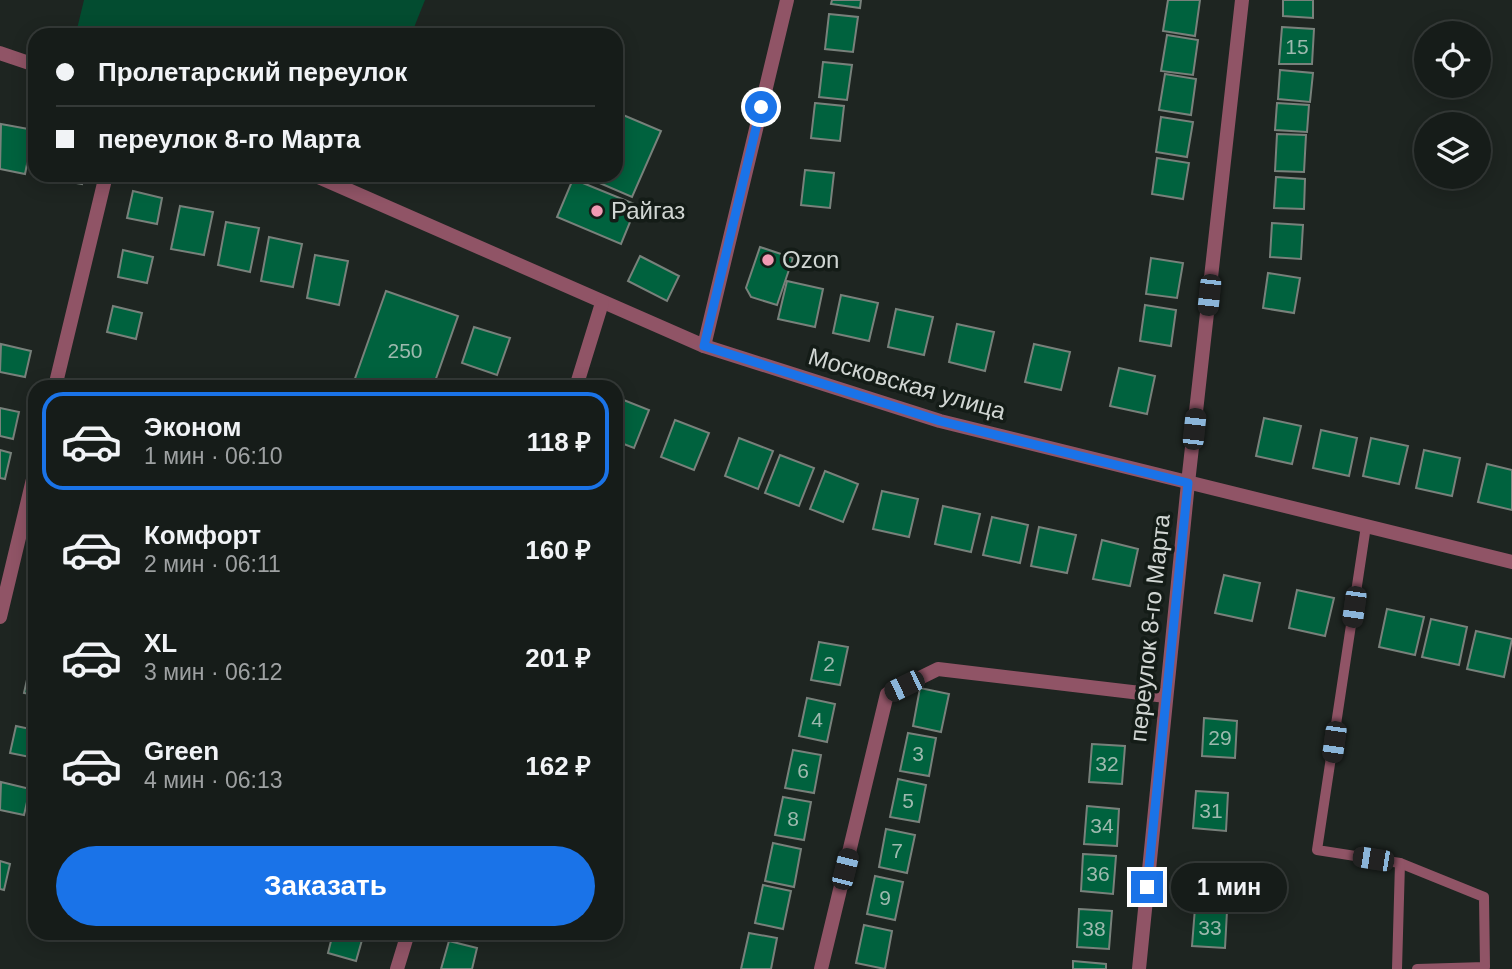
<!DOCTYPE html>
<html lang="ru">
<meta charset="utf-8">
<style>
:root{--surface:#161c19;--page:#232926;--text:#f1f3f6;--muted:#9ea1a2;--line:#353a38;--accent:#1a73e8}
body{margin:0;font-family:Arial,sans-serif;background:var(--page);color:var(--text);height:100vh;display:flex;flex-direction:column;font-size:26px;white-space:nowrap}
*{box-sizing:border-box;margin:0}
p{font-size:23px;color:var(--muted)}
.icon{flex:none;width:38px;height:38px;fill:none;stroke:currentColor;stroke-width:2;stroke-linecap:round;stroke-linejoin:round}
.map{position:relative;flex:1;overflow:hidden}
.panel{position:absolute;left:28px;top:380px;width:595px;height:560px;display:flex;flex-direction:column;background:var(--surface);border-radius:21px;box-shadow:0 4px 18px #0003,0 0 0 2px var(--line)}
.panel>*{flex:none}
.guide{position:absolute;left:28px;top:28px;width:595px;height:154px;border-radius:21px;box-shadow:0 4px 18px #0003,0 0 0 2px var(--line);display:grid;align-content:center;height:154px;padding:0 28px;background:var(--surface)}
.tools{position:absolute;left:1414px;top:21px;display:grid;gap:14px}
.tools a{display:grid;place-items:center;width:77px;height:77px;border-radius:50%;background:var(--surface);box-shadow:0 4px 18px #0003,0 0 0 2px var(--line);font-size:35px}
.end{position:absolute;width:32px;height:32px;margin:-16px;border:9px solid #1a73e8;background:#fff;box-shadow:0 0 0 4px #fff}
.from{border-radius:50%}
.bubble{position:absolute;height:49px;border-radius:24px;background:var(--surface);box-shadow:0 4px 18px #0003,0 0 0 2px var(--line);font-size:23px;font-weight:800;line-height:49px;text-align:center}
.car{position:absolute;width:21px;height:42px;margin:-21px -10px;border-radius:9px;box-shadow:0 0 5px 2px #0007;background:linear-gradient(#222 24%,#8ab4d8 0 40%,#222 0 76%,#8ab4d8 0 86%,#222 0)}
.guide b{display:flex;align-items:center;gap:24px;height:66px;font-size:26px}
.guide b+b{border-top:2px solid var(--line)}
.guide i{width:18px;height:18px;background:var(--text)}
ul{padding:12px 0 0;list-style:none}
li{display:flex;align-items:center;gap:21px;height:98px;margin:0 14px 10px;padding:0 14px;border:4px solid transparent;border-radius:21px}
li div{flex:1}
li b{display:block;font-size:26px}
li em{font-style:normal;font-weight:800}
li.on{border-color:var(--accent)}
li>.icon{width:63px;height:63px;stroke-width:1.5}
.button{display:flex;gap:14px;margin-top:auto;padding:14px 28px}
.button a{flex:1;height:80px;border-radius:42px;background:var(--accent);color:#fff;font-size:28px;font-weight:800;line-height:80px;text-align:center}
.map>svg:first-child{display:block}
</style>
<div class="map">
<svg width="1512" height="969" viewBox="0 0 1512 969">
<rect width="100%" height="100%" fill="#1e2521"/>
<!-- green -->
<polygon fill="#034c30" points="84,0 425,0 411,35 92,35 77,29"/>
<!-- building -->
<g fill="#00623e" stroke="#78817b" stroke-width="2">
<polygon points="832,0 861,0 860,8 831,4"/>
<polygon points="1168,0 1200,0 1195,36 1163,31"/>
<polygon points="1283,0 1313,0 1313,18 1283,16"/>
<polygon points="829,14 858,17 853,52 825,49"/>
<polygon points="1282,27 1314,29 1312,64 1279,64"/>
<polygon points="1167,35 1198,40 1193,75 1161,71"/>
<polygon points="823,62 852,65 847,100 819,97"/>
<polygon points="1280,70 1313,73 1310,102 1278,99"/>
<polygon points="1165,74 1196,79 1191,115 1159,110"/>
<polygon points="815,103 844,106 840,141 811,138"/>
<polygon points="1277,103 1309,105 1307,132 1275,130"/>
<polygon points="616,112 661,131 632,197 581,175 616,175"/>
<polygon points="1161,117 1193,122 1187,157 1156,152"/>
<polygon points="1,124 34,130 25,174 0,169"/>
<polygon points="1277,134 1306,135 1304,172 1275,171"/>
<polygon points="1157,158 1189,163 1183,199 1152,194"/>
<polygon points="805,170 834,173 830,208 801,205"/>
<polygon points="50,175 84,175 82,184 49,178"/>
<polygon points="1276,177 1305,179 1304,209 1274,208"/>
<polygon points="573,179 637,205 621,244 557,217"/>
<polygon points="133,191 162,198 157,224 127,218"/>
<polygon points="180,206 213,212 204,255 171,249"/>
<polygon points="226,222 259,228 250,272 218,265"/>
<polygon points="1272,223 1303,225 1301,259 1270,257"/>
<polygon points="269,237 302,244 293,287 261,281"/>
<polygon points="760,247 793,258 777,305 751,297 746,288"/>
<polygon points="123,250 153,257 147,283 118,277"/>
<polygon points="315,255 348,261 339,305 307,298"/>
<polygon points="640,256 679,276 667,301 628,281"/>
<polygon points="1151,258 1183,263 1177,298 1146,294"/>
<polygon points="1268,273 1300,278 1294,313 1263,308"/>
<polygon points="787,281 823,289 815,327 778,319"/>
<polygon points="386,291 458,316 433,387 352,387"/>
<polygon points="841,295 878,303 869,341 833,333"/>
<polygon points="1145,305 1176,310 1171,346 1140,341"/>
<polygon points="113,306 142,313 136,339 107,332"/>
<polygon points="896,309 933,317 924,355 888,347"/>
<polygon points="957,324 994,332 985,371 949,362"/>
<polygon points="474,327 510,338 497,375 462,363"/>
<polygon points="1,344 31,351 25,377 0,372"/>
<polygon points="1034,344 1070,352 1061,390 1025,382"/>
<polygon points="1119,368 1155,376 1147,414 1110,406"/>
<polygon points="616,397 649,410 634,448 616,441"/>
<polygon points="0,408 19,412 13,439 0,436"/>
<polygon points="1264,418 1301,426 1292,464 1256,456"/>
<polygon points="675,420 709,433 694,470 661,457"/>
<polygon points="1321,430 1357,438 1349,476 1313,468"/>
<polygon points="739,438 773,451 758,489 725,476"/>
<polygon points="1371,438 1408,446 1399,484 1363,476"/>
<polygon points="0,450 11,453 5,479 0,478"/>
<polygon points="1424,450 1460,458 1452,496 1416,488"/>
<polygon points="780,455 814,468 799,506 765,493"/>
<polygon points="1487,464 1512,470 1512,510 1478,502"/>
<polygon points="825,471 858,484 843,522 810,509"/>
<polygon points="882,491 918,499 909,537 873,529"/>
<polygon points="943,506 980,514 971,552 935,544"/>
<polygon points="992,517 1028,525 1020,563 983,555"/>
<polygon points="1039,527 1076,535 1067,573 1031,566"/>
<polygon points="1102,540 1138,549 1130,586 1093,579"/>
<polygon points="1224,575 1260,583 1252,621 1215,613"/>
<polygon points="1297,590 1334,598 1325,636 1289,628"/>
<polygon points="1387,609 1424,617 1415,655 1379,647"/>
<polygon points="1431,619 1467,627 1459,665 1422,657"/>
<polygon points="1476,631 1512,639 1504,677 1467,669"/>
<polygon points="819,642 848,647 840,685 811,680"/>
<polygon points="30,666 35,668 35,695 24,693"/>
<polygon points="920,688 949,694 941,732 913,726"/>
<polygon points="807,698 835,704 827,742 799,736"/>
<polygon points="1204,718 1237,721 1235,758 1202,756"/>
<polygon points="16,726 35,730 35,758 10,753"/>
<polygon points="908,733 936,738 929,776 900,771"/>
<polygon points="1092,744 1125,746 1122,784 1089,782"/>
<polygon points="793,750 821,755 814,793 785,788"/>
<polygon points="898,779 926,785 919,822 890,817"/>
<polygon points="1,782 30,789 24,815 0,810"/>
<polygon points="1196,791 1228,793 1226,831 1193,828"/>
<polygon points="783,797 811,802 804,840 775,835"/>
<polygon points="1087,806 1119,809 1117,846 1084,844"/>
<polygon points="886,829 915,835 907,873 879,867"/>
<polygon points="773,843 801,849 794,887 765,881"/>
<polygon points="1083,854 1116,856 1113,894 1081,891"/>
<polygon points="0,861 10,864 4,890 0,889"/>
<polygon points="875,876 903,882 895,920 867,914"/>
<polygon points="763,885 791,891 783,929 755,923"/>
<polygon points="1195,908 1227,911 1225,948 1192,946"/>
<polygon points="1079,909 1112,911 1109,949 1077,947"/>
<polygon points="864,925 892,931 885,969 856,963"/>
<polygon points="333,933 364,933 356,961 328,953"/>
<polygon points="749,933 777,938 771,969 741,969"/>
<polygon points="449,941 477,948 472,969 441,969"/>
<polygon points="1073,961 1106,964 1106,969 1073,969"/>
</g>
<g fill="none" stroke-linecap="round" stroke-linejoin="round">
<!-- service -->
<g stroke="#905466" stroke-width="10">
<polyline points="1366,526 1317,850 1400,863 1484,897 1485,967 1417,969"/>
<polyline points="1397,969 1400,863"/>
</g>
<!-- minor -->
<g stroke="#905466" stroke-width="14">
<polyline points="0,53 35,65"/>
<polyline points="314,175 704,346 940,421 1512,562"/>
<polyline points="704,346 787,0"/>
<polyline points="55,387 106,175"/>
<polyline points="576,387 602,303"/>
<polyline points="0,617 35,471"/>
<polyline points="397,969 408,933"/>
<polyline points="821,969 887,694 938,669 1166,696"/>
<polyline points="1139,969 1188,483 1242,0"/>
</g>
</g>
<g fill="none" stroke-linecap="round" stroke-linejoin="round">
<!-- route -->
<polyline stroke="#1a73e8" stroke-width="9" points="761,107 704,346 940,421 1188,483 1147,887"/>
</g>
<!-- markers -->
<g fill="#f19ab3" stroke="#141c17" stroke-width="2.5">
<circle cx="597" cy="211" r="7"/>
<circle cx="768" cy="260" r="7"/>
</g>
<g text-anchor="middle" stroke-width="7" stroke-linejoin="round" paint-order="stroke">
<!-- number labels -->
<g font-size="21" fill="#9db9ae">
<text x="1297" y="54">15</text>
<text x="405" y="358">250</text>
<text x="829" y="671">2</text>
<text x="817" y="727">4</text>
<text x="1220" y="745">29</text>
<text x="918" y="761">3</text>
<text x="1107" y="771">32</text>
<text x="803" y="778">6</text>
<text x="908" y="808">5</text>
<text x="1211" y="818">31</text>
<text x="793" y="826">8</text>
<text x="1102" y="833">34</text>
<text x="897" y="858">7</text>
<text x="1098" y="881">36</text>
<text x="885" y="905">9</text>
<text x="1210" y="935">33</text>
<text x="1094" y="936">38</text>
</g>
<!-- poi labels -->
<g font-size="24" fill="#d1d6d3" stroke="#141c17" text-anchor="start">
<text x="611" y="219">Райгаз</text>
<text x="782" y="268">Ozon</text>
</g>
<!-- street labels -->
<g font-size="24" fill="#d1d6d3" stroke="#141c17">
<text transform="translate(907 384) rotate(16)" y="8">Московская улица</text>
<text transform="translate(1150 628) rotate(-84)" y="8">переулок 8-го Марта</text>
</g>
</g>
</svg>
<div class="tools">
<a><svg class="icon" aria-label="locate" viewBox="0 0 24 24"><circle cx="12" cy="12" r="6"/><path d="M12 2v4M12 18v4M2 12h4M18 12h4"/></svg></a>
<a><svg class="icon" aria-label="layers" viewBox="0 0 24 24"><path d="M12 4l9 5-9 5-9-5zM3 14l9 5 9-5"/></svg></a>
</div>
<i class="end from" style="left:761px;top:107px"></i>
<i class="end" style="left:1147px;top:887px"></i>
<div class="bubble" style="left:1171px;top:863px;width:116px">1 мин</div>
<i class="car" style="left:1209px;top:295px;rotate:186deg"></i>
<i class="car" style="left:1194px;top:429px;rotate:6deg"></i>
<i class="car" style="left:1354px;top:607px;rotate:188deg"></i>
<i class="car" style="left:904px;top:686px;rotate:244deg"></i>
<i class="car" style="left:1334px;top:742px;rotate:188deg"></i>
<i class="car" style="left:1373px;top:859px;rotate:279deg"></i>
<i class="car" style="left:845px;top:869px;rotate:14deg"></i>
<div class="guide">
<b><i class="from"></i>Пролетарский переулок</b>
<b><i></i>переулок 8-го Марта</b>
</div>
<section class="panel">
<ul>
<li class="on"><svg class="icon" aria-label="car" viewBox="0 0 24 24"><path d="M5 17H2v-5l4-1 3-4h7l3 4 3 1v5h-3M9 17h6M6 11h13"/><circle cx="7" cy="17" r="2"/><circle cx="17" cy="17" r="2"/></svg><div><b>Эконом</b><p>1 мин · 06:10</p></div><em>118 ₽</em></li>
<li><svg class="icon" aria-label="car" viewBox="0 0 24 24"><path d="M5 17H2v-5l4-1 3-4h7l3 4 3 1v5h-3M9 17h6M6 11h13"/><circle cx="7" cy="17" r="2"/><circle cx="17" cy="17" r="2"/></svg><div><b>Комфорт</b><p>2 мин · 06:11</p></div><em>160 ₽</em></li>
<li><svg class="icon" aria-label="car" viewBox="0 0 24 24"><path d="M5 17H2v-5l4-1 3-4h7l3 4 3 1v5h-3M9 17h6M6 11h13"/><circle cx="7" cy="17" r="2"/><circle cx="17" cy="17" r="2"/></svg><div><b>XL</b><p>3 мин · 06:12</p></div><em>201 ₽</em></li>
<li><svg class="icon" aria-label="car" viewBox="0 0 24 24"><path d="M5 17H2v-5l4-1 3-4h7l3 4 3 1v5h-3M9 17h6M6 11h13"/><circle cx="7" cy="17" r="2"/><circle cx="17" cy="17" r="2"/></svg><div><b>Green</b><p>4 мин · 06:13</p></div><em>162 ₽</em></li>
</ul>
<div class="button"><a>Заказать</a></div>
</section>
</div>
